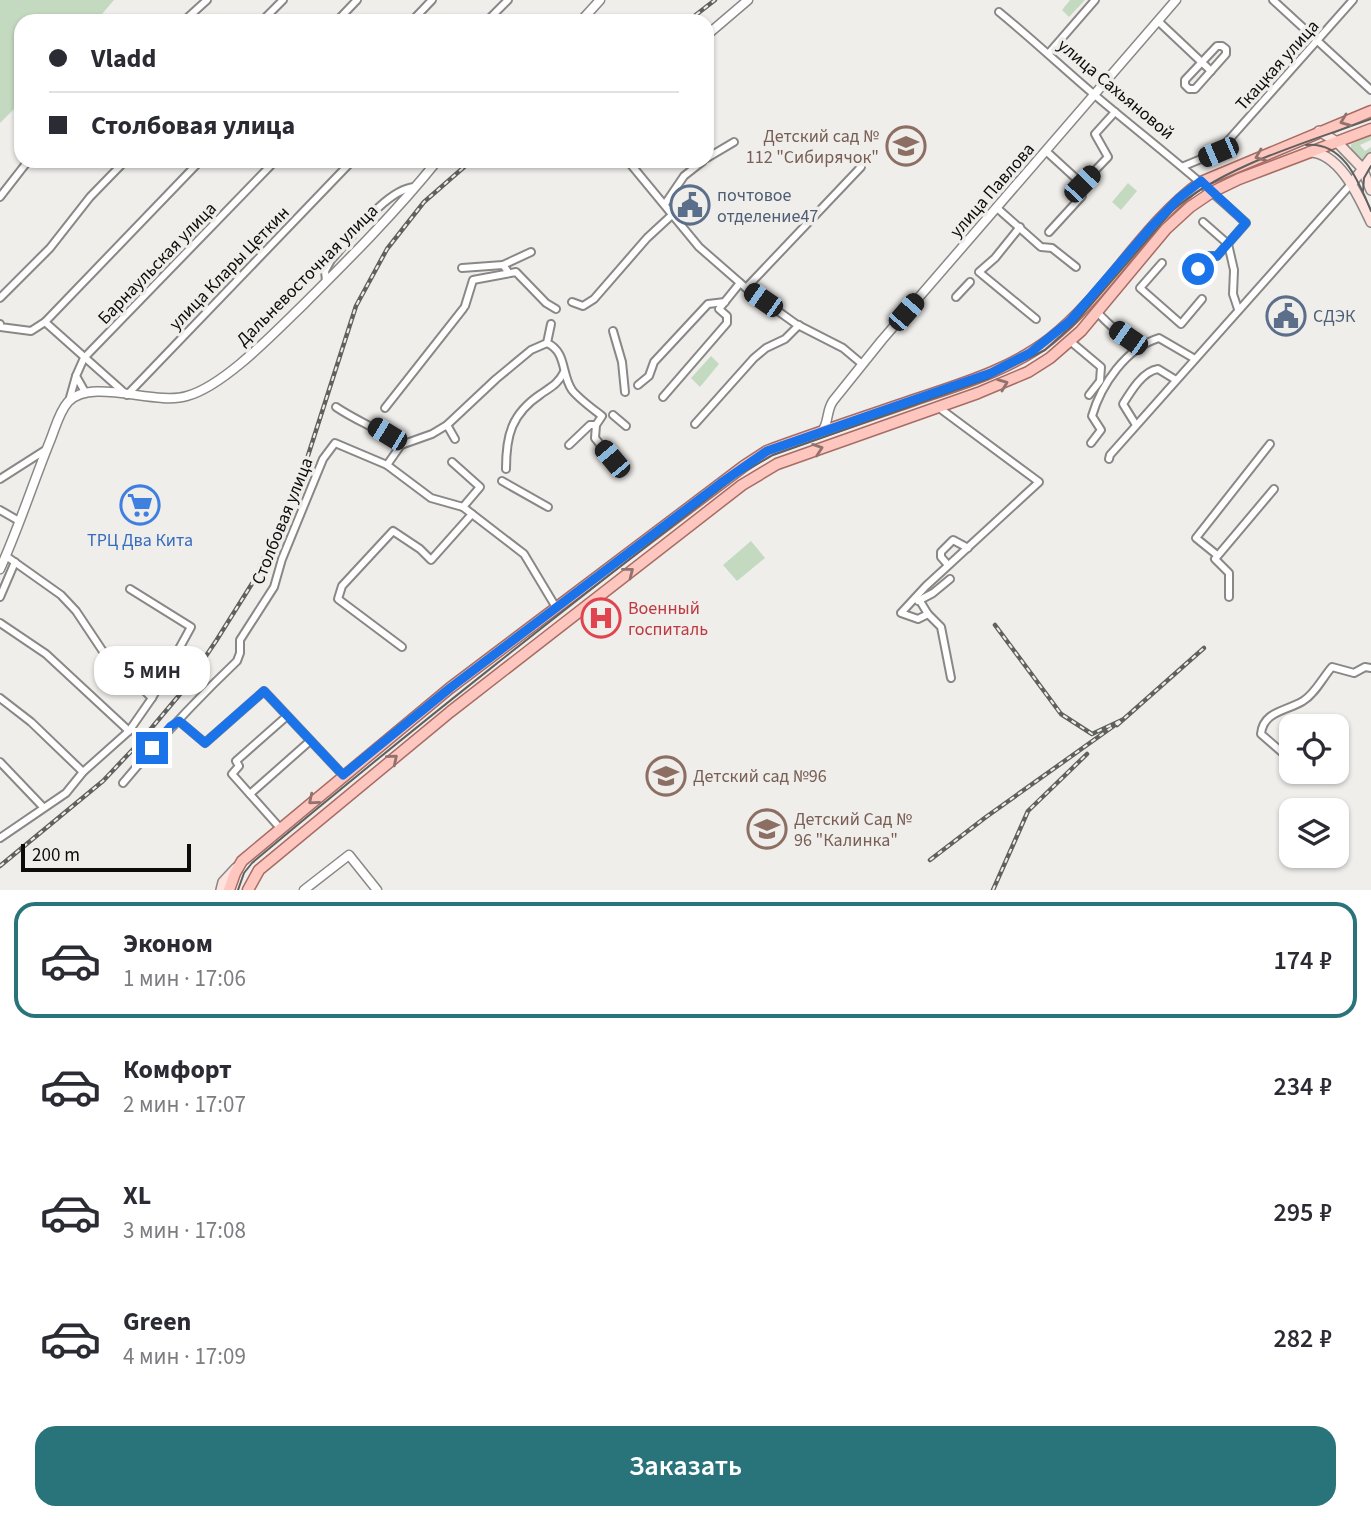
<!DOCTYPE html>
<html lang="ru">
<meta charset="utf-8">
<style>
:root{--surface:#fff;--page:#f2f2f3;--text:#2b2b33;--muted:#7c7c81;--line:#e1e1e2;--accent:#29737a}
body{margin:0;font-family:"Source Sans 3",sans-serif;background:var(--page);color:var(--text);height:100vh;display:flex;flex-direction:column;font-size:26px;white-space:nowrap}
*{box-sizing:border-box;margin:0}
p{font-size:23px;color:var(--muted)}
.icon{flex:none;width:38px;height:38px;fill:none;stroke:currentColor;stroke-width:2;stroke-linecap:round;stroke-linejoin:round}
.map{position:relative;height:890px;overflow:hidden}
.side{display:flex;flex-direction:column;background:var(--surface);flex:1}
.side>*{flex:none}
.hud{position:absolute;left:14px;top:14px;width:700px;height:154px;border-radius:21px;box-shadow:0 2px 5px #0004;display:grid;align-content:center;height:154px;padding:0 35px;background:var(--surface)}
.controls{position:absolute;left:1279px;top:714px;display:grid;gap:14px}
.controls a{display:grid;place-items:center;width:70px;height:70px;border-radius:14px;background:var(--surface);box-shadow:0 2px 5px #0004;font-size:35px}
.scale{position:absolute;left:21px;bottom:18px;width:170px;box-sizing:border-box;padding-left:7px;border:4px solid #0c0c0b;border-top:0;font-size:19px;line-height:24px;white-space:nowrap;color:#0c0c0b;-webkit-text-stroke:5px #efeeeb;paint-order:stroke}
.end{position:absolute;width:32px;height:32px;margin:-16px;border:9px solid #1a73e8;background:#fff;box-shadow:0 0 0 4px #fff}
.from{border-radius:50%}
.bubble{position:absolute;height:49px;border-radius:21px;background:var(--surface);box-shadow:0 2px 5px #0004;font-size:23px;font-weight:600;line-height:49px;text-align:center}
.car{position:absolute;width:21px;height:42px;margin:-21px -10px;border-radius:9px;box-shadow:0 0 5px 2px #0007;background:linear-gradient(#222 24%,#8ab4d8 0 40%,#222 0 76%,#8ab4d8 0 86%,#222 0)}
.hud b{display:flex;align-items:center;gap:24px;height:66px;font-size:26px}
.hud b+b{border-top:2px solid var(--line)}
.hud i{width:18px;height:18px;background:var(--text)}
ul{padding:12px 0 0;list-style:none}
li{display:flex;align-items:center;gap:21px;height:116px;margin:0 14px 10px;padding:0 21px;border:4px solid transparent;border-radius:21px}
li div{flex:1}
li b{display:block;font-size:26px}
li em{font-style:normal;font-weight:600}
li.on{border-color:var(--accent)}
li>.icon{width:63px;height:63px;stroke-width:1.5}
.action{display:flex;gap:14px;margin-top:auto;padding:14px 35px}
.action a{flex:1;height:80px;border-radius:21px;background:var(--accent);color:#fff;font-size:28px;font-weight:600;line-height:80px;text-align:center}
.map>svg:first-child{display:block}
</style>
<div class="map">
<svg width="1371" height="890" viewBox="0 0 1371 890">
<rect width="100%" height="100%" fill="#efeeeb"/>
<!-- green -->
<g fill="#c4dac0">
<polygon points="0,0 114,0 96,21 21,21 21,102 0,123"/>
<polygon points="1070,0 1085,0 1069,17 1062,10"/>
<polygon points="1371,135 1371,140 1360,145 1365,151 1371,147 1371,153 1361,161 1351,149 1351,144"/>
<polygon points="1128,183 1137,191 1121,210 1112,202"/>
<polygon points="711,356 719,364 700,387 691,378"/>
<polygon points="751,541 765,558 737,581 723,565"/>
</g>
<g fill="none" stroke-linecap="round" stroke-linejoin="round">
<!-- minor casing -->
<g stroke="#898886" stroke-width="10">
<g id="minor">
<polyline points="1273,0 1371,90"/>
<path d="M999,12c33,27 65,57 98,85 50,42 101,81 149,126l-29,33h-8l-11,13"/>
<polyline points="184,21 207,0"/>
<polyline points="262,21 283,0"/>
<polyline points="337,21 357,0"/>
<polyline points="412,21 432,0"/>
<polyline points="487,21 508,0"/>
<polyline points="1158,21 1211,71"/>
<polygon points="1217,46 1222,46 1226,49 1226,54 1195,89 1189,89 1185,85 1185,80"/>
<polyline points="1049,53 1095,0"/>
<polyline points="1046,151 1082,184 1108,157 1095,134 1115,112"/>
<polyline points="707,158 734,142"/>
<polyline points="628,161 699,247 746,288 796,324 843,348 862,364"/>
<polyline points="1184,166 1218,152 1353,0"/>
<polyline points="0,197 28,161"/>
<polyline points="665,204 684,176 703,161"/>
<polyline points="997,208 1041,247 1052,248 1076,267"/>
<polyline points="1203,222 1228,244 1234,270 1233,294 1238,309"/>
<polyline points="1020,227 995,258 979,272 1036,319"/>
<polyline points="1049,232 1082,196 1080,190 1082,184"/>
<polyline points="1162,263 1140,288 1181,324 1202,299"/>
<polyline points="503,265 531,252"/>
<polyline points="462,268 503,265 509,273"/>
<path d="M326,281l-1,-10 6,-11c20,-21 54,-70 83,-73"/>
<polyline points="746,288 861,167"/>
<polyline points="956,297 970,282"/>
<polyline points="0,298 50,248 90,197 125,161"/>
<polyline points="572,302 583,306 594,299 647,238 673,214"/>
<polyline points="465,306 473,280 516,272 546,303 556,309"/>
<path d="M1097,312c11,11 23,26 40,25"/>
<polyline points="45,322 200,161"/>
<polyline points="0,324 0,327 31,331 45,322 127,395 352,161"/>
<polyline points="613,331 622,362 625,392"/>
<polyline points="1070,341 1101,367 1100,381 1089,395"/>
<polyline points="547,343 551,324"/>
<polyline points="638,385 649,376 654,362 708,304 725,302"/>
<polyline points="85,392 76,376 84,358 275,161"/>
<polyline points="663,397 727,323 727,316 719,309 740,283"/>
<polyline points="69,401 76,376"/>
<path d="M336,407c22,15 44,22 65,38"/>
<polyline points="385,408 463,309"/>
<polyline points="613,415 626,426"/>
<polyline points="695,424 754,358 766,348 785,339 799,325"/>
<polyline points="447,425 455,439"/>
<path d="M1136,425l-13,-21c8,-13 20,-33 35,-35l18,11"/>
<path d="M1091,443l10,-13 -9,-14c9,-31 34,-68 67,-78l36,21"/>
<polyline points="569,445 590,425 596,425"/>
<polyline points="1109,459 1110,455 1352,183"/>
<polyline points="452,462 480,487 463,507 524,554 557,609"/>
<path d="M387,465l14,-20 31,-11 15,-9 49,-46 35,-29 16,-7c20,9 14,31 25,47 7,9 21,19 30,26l-6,9 -1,13 17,21v8"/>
<path d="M506,469c0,-33 5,-55 35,-75 10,-7 17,-10 23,-22"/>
<polyline points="0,479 47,449"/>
<polyline points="502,481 548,507"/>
<polyline points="0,510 19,521"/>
<polyline points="1217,555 1196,538 1270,444"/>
<polyline points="6,556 61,595 76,611 102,650 152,698"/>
<polyline points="948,565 941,557 941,552 953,540 968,548"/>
<polyline points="0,597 15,562"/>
<polyline points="1229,597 1229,573 1215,559 1274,489"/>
<polyline points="918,601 933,593 950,579"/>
<polyline points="920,601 928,614 941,627 951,678"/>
<polyline points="928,614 918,619 901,613 926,586 1039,482 938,407"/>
<polyline points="0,623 46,654 129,731"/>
<polyline points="402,647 338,599 342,586 393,531 420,549 431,560 472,514"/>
<polyline points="0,698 31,722 83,772"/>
<polyline points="179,721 205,743 264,691 343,775"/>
<path d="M1292,761l-31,-27c2,-23 26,-23 42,-33 12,-7 20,-24 29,-34l22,6 11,-6 6,1"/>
<polyline points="0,762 43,807"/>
<polyline points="1303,772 1311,779"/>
<path d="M123,783c36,-43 73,-83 114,-122l3,-8v-13l34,-53 8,-28 41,-100 12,-16 52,22 44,33 32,9"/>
<polyline points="250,794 310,741"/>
<polyline points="280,828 232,774 239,766 236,761 287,716"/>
<polyline points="0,838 66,793 83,772 129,731 152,698 191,627 130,589"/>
</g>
</g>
<!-- tertiary casing -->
<g stroke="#898886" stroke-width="11">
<g id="tertiary">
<polyline points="581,21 600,0"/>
<polyline points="707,35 748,0"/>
<path d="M822,431c7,-8 4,-20 11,-30l49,-61 294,-340"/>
<path d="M0,569c19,-42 33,-86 50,-128 5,-12 9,-29 18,-39 24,-25 86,4 119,-6 37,-10 88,-64 116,-91 46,-46 93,-93 134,-144"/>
<polyline points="304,890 349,855 377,890"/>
</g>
</g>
<!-- secondary casing -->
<g stroke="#898886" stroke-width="12">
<g id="secondary">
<polyline points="1319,131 1337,142 1362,168 1371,190"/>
<path d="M1309,152c31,0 51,47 62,70"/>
<polyline points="1352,183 1371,158"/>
<polyline points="221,890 223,882 236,868"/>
</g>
</g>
<!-- primary casing -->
<g stroke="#a86c63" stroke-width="13">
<g id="primary">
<path d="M229,890l6,-17 7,-12 208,-173 294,-222 23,-15c49,-18 98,-34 147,-51 47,-16 96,-30 136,-61 57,-45 92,-114 151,-157l170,-71"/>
<polyline points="248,890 259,870 450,712 742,485 777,464 978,393 1028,372 1050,358 1081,331 1166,229 1190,207 1212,192 1239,179 1371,129"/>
</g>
</g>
<!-- minor -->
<use href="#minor" stroke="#fff" stroke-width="6"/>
<!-- tertiary -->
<use href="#tertiary" stroke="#fff" stroke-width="8"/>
<!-- secondary -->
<use href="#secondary" stroke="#fee2de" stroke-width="9"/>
<!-- primary -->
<use href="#primary" stroke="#fdc6be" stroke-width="10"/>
<!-- tram -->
<g stroke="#60605e" stroke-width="2">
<path d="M1306,145c38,-4 53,38 65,66"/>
<polyline points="1363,191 1364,178 1371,166"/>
<path d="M238,890l6,-17 8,-10c159,-134 322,-261 486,-388l35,-20 214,-76 58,-29 30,-27 97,-112c50,-45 136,-69 199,-92"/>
</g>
<!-- rail casing -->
<g stroke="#60605e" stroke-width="4.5">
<g id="rail">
<polyline points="688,21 715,0"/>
<polyline points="1117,725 1204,648"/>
<polyline points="930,860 986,817 1122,720 1092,734 1061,714 995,625"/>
<polyline points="0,866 103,781 138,744 181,693 216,641 253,582 304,468 356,306 387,249 424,202 471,161"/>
<polyline points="993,890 1028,811 1087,754"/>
</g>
</g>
<!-- rail -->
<use href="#rail" stroke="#efeeeb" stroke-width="2" stroke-dasharray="5" stroke-linecap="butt"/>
</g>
<!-- one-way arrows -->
<defs><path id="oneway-chevron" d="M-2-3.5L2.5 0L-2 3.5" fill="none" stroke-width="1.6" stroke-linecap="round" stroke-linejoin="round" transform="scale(1.75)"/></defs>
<g stroke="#91726d">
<use href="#oneway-chevron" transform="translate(1345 121) rotate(159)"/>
<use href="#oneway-chevron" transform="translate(1260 156) rotate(158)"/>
<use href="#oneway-chevron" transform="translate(1003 384) rotate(-21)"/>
<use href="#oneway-chevron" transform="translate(818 449) rotate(-19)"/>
<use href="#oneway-chevron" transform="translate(629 572) rotate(-38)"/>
<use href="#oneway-chevron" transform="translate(393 759) rotate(-40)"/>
<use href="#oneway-chevron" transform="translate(313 800) rotate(140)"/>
</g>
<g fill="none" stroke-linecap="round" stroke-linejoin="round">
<!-- route -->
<polyline stroke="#1a73e8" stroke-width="9" points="152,748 171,726 179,721 205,743 264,691 343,775 450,688 721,483 767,451 991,373 1030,353 1070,321 1152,226 1179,198 1201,181 1246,223 1217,256 1209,256 1198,269"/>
</g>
<!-- icons -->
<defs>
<g id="school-ring" transform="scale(2.0125)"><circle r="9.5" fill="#efeeeb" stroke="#8d6e63" stroke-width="1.5"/><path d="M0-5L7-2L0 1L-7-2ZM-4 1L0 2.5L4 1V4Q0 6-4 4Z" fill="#8d6e63"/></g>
<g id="civic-ring" transform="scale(2.0125)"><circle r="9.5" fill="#efeeeb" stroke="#5c6f8a" stroke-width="1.5"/><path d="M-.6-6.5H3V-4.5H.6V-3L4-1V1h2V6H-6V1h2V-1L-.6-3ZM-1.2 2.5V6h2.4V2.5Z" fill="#5c6f8a"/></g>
<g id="supermarket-ring" transform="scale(2.0125)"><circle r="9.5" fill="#efeeeb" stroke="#3f7fe0" stroke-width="1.5"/><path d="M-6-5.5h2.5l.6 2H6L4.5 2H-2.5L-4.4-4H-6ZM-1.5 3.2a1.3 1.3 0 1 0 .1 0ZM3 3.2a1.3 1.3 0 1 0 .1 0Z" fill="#3f7fe0"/></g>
<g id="hospital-ring" transform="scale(2.0125)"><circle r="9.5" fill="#efeeeb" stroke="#e0444e" stroke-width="1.5"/><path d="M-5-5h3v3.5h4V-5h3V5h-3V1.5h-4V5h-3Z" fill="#e0444e"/></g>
</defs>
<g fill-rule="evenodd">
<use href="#school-ring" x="906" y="146"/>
<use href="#civic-ring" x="690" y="205"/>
<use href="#civic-ring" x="1286" y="316"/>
<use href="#supermarket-ring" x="140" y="505"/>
<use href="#hospital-ring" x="601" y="618"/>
<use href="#school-ring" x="666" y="776"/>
<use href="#school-ring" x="767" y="829"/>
</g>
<g text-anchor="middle" stroke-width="7" stroke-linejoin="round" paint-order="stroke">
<!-- street labels -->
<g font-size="18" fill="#0c0c0b" stroke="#efeeeb">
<text transform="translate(1277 65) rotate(-48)" y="6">Ткацкая улица</text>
<text transform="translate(1116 89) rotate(40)" y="6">улица Сахьяновой</text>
<text transform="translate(992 190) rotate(-49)" y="6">улица Павлова</text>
<text transform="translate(157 263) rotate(-46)" y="6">Барнаульская улица</text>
<text transform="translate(229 268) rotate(-46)" y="6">улица Клары Цеткин</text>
<text transform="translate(307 275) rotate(-45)" y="6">Дальневосточная улица</text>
<text transform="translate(282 521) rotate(-68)" y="6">Столбовая улица</text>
</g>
<!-- education labels -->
<g font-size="18" fill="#785e54" stroke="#efeeeb" text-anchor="start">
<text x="879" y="142" text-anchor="end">Детский сад №<tspan x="879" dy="21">112 "Сибирячок"</tspan></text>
<text x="693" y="782">Детский сад №96</text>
<text x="794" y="825">Детский Сад №<tspan x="794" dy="21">96 "Калинка"</tspan></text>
</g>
<!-- service labels -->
<g font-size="18" fill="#4e5e75" stroke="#efeeeb" text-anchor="start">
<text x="717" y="201">почтовое<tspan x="717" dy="21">отделение47</tspan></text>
<text x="1313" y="322">СДЭК</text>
</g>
<!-- shop labels -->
<g font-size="18" fill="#366cbe" stroke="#efeeeb">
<text x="140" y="546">ТРЦ Два Кита</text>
</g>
<!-- health labels -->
<g font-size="18" fill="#be3a42" stroke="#efeeeb" text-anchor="start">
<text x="628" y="614">Военный<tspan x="628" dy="21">госпиталь</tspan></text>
</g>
</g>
</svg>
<div class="controls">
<a><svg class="icon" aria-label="locate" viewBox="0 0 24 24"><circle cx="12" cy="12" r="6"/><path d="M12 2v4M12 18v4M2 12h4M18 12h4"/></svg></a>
<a><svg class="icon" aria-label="layers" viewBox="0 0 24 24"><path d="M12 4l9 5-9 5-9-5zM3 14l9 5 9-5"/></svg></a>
</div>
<div class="scale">200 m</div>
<i class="end from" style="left:1198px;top:269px"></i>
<i class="end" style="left:152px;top:748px"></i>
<div class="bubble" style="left:94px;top:646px;width:116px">5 мин</div>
<i class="car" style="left:1218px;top:152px;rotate:247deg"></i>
<i class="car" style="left:1082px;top:184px;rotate:44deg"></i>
<i class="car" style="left:763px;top:300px;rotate:305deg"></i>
<i class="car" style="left:906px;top:312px;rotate:41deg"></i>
<i class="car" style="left:1128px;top:338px;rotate:305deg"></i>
<i class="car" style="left:387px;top:434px;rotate:301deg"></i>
<i class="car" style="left:612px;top:459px;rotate:320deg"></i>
<div class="hud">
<b><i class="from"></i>Vladd</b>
<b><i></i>Столбовая улица</b>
</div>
</div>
<section class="side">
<ul>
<li class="on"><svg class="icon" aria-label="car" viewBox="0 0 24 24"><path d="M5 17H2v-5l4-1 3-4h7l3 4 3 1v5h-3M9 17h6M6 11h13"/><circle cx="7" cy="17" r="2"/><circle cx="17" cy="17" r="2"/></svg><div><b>Эконом</b><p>1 мин · 17:06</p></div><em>174 ₽</em></li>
<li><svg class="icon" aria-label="car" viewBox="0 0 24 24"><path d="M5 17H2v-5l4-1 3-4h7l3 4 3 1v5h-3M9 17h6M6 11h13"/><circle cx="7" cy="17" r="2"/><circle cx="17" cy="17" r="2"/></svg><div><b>Комфорт</b><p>2 мин · 17:07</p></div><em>234 ₽</em></li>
<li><svg class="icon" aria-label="car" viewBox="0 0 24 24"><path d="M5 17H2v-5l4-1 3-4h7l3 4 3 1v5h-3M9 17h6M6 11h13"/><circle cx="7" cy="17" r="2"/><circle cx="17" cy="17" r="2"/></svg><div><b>XL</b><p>3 мин · 17:08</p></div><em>295 ₽</em></li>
<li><svg class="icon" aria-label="car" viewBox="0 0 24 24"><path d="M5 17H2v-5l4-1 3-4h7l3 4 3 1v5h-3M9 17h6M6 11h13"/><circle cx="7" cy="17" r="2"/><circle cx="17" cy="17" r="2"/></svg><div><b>Green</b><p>4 мин · 17:09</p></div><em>282 ₽</em></li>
</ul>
<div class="action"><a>Заказать</a></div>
</section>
